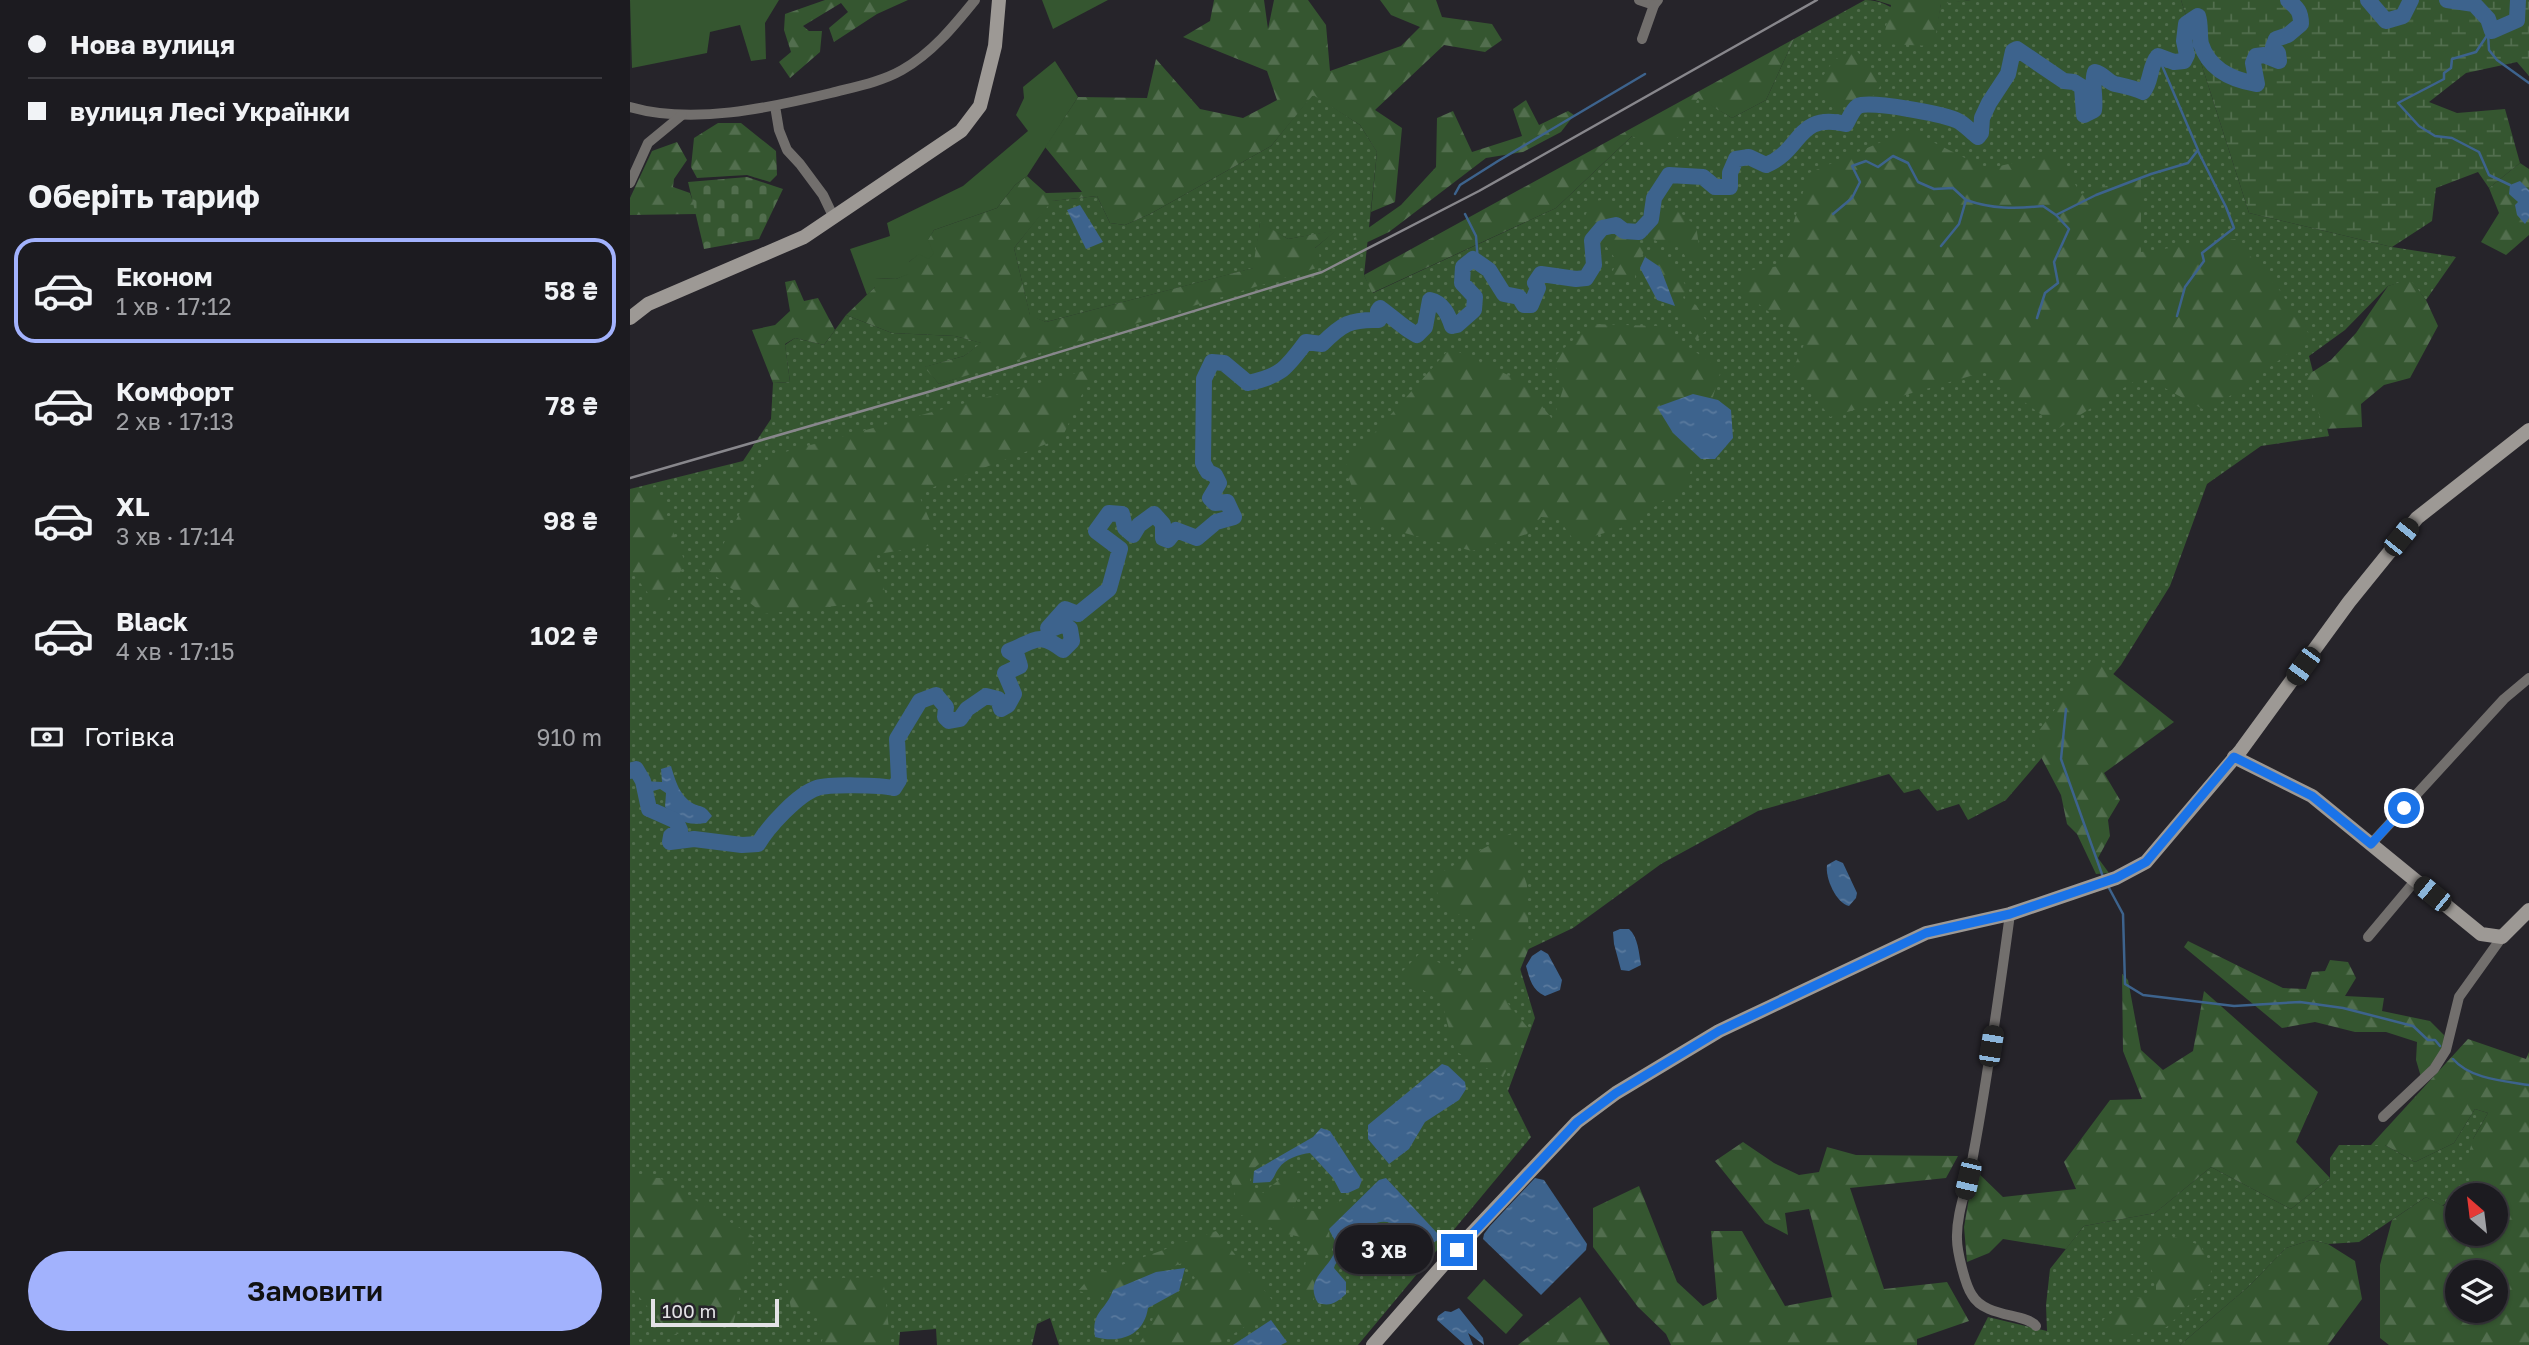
<!DOCTYPE html>
<html lang="uk">
<meta charset="utf-8">
<style>
:root{--surface:#1c1b20;--page:#29282d;--text:#f1f3f6;--muted:#a0a1a5;--line:#3a393e;--accent:#a2b2fd}
body{margin:0;font-family:"Golos Text",sans-serif;background:var(--page);color:var(--text);height:100vh;display:flex;flex-direction:column;font-size:26px;white-space:nowrap}
*{box-sizing:border-box;margin:0}
p{font-size:23px;color:var(--muted)}
.icon{flex:none;width:38px;height:38px;fill:none;stroke:currentColor;stroke-width:2;stroke-linecap:round;stroke-linejoin:round}
.map{position:relative;flex:1;overflow:hidden}
.sheet{display:flex;flex-direction:column;background:var(--surface);width:630px}
.sheet>*{flex:none}
.top-card{display:grid;align-content:center;height:154px;padding:0 28px;background:var(--surface)}
.needle{width:46px;rotate:332deg}
.tools{position:absolute;left:1815px;top:1183px;display:grid;gap:14px}
.tools a{display:grid;place-items:center;width:63px;height:63px;border-radius:50%;background:var(--surface);box-shadow:0 2px 5px #0004,0 0 0 2px var(--line);font-size:35px}
.scale{position:absolute;left:21px;bottom:18px;width:128px;box-sizing:border-box;padding-left:7px;border:4px solid #e3e2e6;border-top:0;font-size:19px;line-height:24px;white-space:nowrap;color:#e3e2e6;-webkit-text-stroke:5px #26242a;paint-order:stroke}
.end{position:absolute;width:32px;height:32px;margin:-16px;border:9px solid #1a73e8;background:#fff;box-shadow:0 0 0 4px #fff}
.from{border-radius:50%}
.bubble{position:absolute;height:49px;border-radius:24px;background:var(--surface);box-shadow:0 2px 5px #0004,0 0 0 2px var(--line);font-size:23px;font-weight:600;line-height:49px;text-align:center}
.car{position:absolute;width:21px;height:42px;margin:-21px -10px;border-radius:9px;box-shadow:0 0 5px 2px #0007;background:linear-gradient(#222 24%,#8ab4d8 0 40%,#222 0 76%,#8ab4d8 0 86%,#222 0)}
.top-card b{display:flex;align-items:center;gap:24px;height:66px;font-size:26px}
.top-card b+b{border-top:2px solid var(--line)}
.top-card i{width:18px;height:18px;background:var(--text)}
ul{padding:0;list-style:none}
li{display:flex;align-items:center;gap:21px;height:105px;margin:0 14px 10px;padding:0 14px;border:4px solid transparent;border-radius:21px}
li div{flex:1}
li b{display:block;font-size:26px}
li em{font-style:normal;font-weight:600}
li.current{border-color:var(--accent)}
li>.icon{width:63px;height:63px;stroke-width:1.5}
h2{padding:0 28px;font-size:32px;line-height:84px}
.pay{display:flex;align-items:center;gap:18px;height:77px;padding:0 28px;font-size:26px}
.pay p{margin-inline-start:auto}
.action{display:flex;gap:14px;margin-top:auto;padding:14px 28px}
.action a{flex:1;height:80px;border-radius:42px;background:var(--accent);color:#111;font-size:28px;font-weight:600;line-height:80px;text-align:center}
main{display:flex;flex:1;min-height:0}
.map>svg:first-child{display:block}
</style>
<main>
<section class="sheet">
<div class="top-card">
<b><i class="from"></i>Нова вулиця</b>
<b><i></i>вулиця Лесі Українки</b>
</div>
<h2>Оберіть тариф</h2>
<ul>
<li class="current"><svg class="icon" aria-label="car" viewBox="0 0 24 24"><path d="M5 17H2v-5l4-1 3-4h7l3 4 3 1v5h-3M9 17h6M6 11h13"/><circle cx="7" cy="17" r="2"/><circle cx="17" cy="17" r="2"/></svg><div><b>Економ</b><p>1 хв · 17:12</p></div><em>58 ₴</em></li>
<li><svg class="icon" aria-label="car" viewBox="0 0 24 24"><path d="M5 17H2v-5l4-1 3-4h7l3 4 3 1v5h-3M9 17h6M6 11h13"/><circle cx="7" cy="17" r="2"/><circle cx="17" cy="17" r="2"/></svg><div><b>Комфорт</b><p>2 хв · 17:13</p></div><em>78 ₴</em></li>
<li><svg class="icon" aria-label="car" viewBox="0 0 24 24"><path d="M5 17H2v-5l4-1 3-4h7l3 4 3 1v5h-3M9 17h6M6 11h13"/><circle cx="7" cy="17" r="2"/><circle cx="17" cy="17" r="2"/></svg><div><b>XL</b><p>3 хв · 17:14</p></div><em>98 ₴</em></li>
<li><svg class="icon" aria-label="car" viewBox="0 0 24 24"><path d="M5 17H2v-5l4-1 3-4h7l3 4 3 1v5h-3M9 17h6M6 11h13"/><circle cx="7" cy="17" r="2"/><circle cx="17" cy="17" r="2"/></svg><div><b>Black</b><p>4 хв · 17:15</p></div><em>102 ₴</em></li>
</ul>
<div class="pay"><svg class="icon" aria-label="cash" viewBox="0 0 24 24"><path d="M3 7h18v10H3z"/><circle cx="12" cy="12" r="2"/></svg>Готівка<p>910 m</p></div>
<div class="action"><a>Замовити</a></div>
</section>
<div class="map">
<svg width="1899" height="1345" viewBox="0 0 1899 1345">
<defs>
<pattern id="grass-dots" width="8" height="8" patternUnits="userSpaceOnUse" patternTransform="scale(1.75)"><rect width="8" height="8" fill="#355630"/><path d="M2 2h.1M6 6h.1" fill="none" stroke="#526e4e" stroke-width="1.8" stroke-linecap="round"/></pattern>
<pattern id="forest-firs" width="22" height="20" patternUnits="userSpaceOnUse" patternTransform="scale(1.75)"><rect width="22" height="20" fill="#355630"/><path d="M5 1l3.5 6h-7zM16 11l3.5 6h-7z" fill="#526e4e"/></pattern>
<pattern id="wetland-marsh" width="20" height="14" patternUnits="userSpaceOnUse" patternTransform="scale(1.75)"><rect width="20" height="14" fill="#355630"/><path d="M1 5h8M5 5V1M11 12h8M15 12V8" fill="none" stroke="#526e4e"/></pattern>
<pattern id="cemetery-stones" width="16" height="16" patternUnits="userSpaceOnUse" patternTransform="scale(1.75)"><rect width="16" height="16" fill="#355630"/><path d="M2 7V4a2 2 0 0 1 4 0v3zM10 15v-3a2 2 0 0 1 4 0v3z" fill="#526e4e"/></pattern>
<pattern id="water-ripples" width="26" height="14" patternUnits="userSpaceOnUse" patternTransform="scale(1.75)"><rect width="26" height="14" fill="#3d638d"/><path d="M2 4q2-2 4 0t4 0M15 11q2-2 4 0t4 0" fill="none" stroke="#59799d"/></pattern>
</defs>
<rect width="100%" height="100%" fill="#26242a"/>
<!-- grass -->
<g fill="url(#grass-dots)">
<path d="M1235,0c30,0 48,27 68,46l8,-43 30,-3h210l68,213 143,34 64,10 -30,43 -16,-20 -22,6 -43,44 -36,26 20,80 -68,10 -54,38 -37,102 -49,79 -115,135 -38,20 -9,-16 -22,7 -18,-22 -15,4 -15,-19 -131,37 -97,53 -88,64 -57,27 19,63 -27,73 23,46 -173,208h-299l-9,-27 -13,6 -5,21h-95l-1,-16 -36,3 -1,13h-269v-856l113,-28 28,-42 2,-36 17,-1 -5,-37 10,-7 29,7 22,-30 46,18 63,3 27,7 -18,13 -39,11 14,17 90,-30 285,-105 21,-18 -47,8 -28,-16 -6,45 -208,54 -16,-6 -16,-68 37,-47 46,-5 13,27 15,2 25,-11 121,-68 42,-52 47,31 17,27 -13,123 9,18 183,-85 76,-72 66,-39 34,21 34,-18 28,-61z"/>
<polygon points="1845,1109 1858,1113 1843,1139 1844,1181 1812,1206 1796,1197 1729,1242 1698,1244 1681,1240 1656,1248 1618,1287 1550,1345 1344,1345 1358,1317 1417,1331 1416,1305 1420,1269 1454,1226 1525,1213 1581,1167 1661,1209 1700,1178 1700,1158 1709,1145 1755,1145 1785,1162 1824,1143"/>
</g>
<!-- forest -->
<g fill="url(#forest-firs)" fill-rule="evenodd">
<polygon points="195,0 278,0 247,14 204,42 199,28 218,12 211,3 173,26 179,31 192,31 190,52 160,78 149,62 161,52 154,30 155,14"/>
<polygon points="584,0 634,0 638,29 644,0 678,0 696,25 700,71 771,46 790,27 761,15 750,0 806,0 812,17 862,24 872,40 855,52 814,45 745,110 772,128 765,202 741,212 747,152 730,125 683,95 641,146 520,214 495,225 480,223 467,196 422,201 384,248 400,315 416,322 623,268 630,222 658,239 707,230 685,248 689,251 690,267 309,384 294,367 334,356 351,343 325,336 262,333 216,315 245,287 245,278 266,279 279,273 279,262 289,253 304,230 367,208 385,185 397,176 416,193 452,192 415,147 448,97 517,98 526,59 570,109 613,118 647,100 637,71 553,37 580,21"/>
<polygon points="1245,0 1341,0 1311,4 1304,46 1252,44 1261,5"/>
<polygon points="1164,39 1136,100 1102,118 1068,98 1050,136 1026,150 1002,136 926,208 742,293 734,275"/>
<polygon points="1226,50 1252,83 1245,95 1205,110 1188,83 1204,60"/>
<polygon points="896,100 909,125 938,111 944,115 931,132 893,152 856,158 759,232 723,249 724,238 771,205 806,167 807,118 823,111 842,152 892,136 883,109"/>
<polygon points="88,123 111,123 146,151 147,175 140,182 117,175 67,178 61,167 64,138"/>
<polygon points="1279,130 1357,169 1426,153 1451,194 1511,175 1511,252 1605,239 1648,288 1681,337 1578,412 1513,376 1429,428 1354,372 1200,417 1163,369 1176,340 1109,289 1114,271 1150,266 1179,173"/>
<polygon points="47,142 57,160 44,179 43,187 60,193 67,214 0,215 0,198 22,151"/>
<polygon points="1890,163 1899,169 1899,235 1876,255 1851,242 1869,213 1859,188"/>
<polygon points="975,199 985,211 988,220 968,226 954,218 962,202"/>
<polygon points="1047,210 1066,226 1071,258 1057,260 1048,242 1036,246 1017,236 1027,213"/>
<polygon points="982,231 1000,238 1015,250 1006,266 1005,278 992,284 982,273 987,261 970,238"/>
<polygon points="1019,250 1031,251 1042,261 1057,288 1053,298 1066,305 1080,327 1066,340 1045,306 1030,267 1015,257"/>
<polygon points="1780,279 1796,300 1808,326 1780,378 1754,385 1731,404 1732,427 1694,429 1676,376 1701,360 1726,333 1758,286"/>
<polygon points="165,280 174,301 188,298 205,330 194,345 165,338 155,344 160,382 143,383 122,330 145,325 160,311 155,282"/>
<polygon points="961,324 1029,326 1091,370 1057,484 997,526 945,542 928,518 911,517 897,534 842,551 737,523 714,467 820,348 893,382 923,420 933,389 923,358"/>
<polygon points="464,368 432,438 288,493 310,544 242,555 258,600 134,614 79,571 140,456"/>
<polygon points="26,487 55,562 32,612 2,572 0,572 0,492"/>
<polygon points="1463,658 1544,722 1474,773 1490,800 1478,820 1480,836 1468,858 1479,873 1466,874 1447,834 1437,824 1431,795 1402,740"/>
<polygon points="881,833 897,885 899,948 877,1002 898,1028 873,1077 825,1051 812,1003 770,974 790,953 831,974 848,920 812,910 803,877"/>
<polygon points="1558,941 1653,988 1676,989 1682,972 1695,971 1700,960 1718,962 1726,978 1715,996 1754,998 1752,1011 1800,1021 1814,1035 1813,1051 1791,1077 1786,1060 1787,1042 1756,1032 1725,1032 1685,1022 1652,1028 1554,947"/>
<polygon points="1492,974 1498,980 1511,1050 1533,1070 1563,1051 1574,991 1688,1092 1666,1142 1700,1178 1661,1209 1581,1167 1525,1213 1454,1226 1436,1249 1373,1239 1359,1253 1337,1262 1334,1227 1344,1169 1373,1197 1446,1189 1434,1162 1480,1100 1512,1099 1493,1051"/>
<path d="M1838,1039l58,20 3,-7v293h-140l-9,-7v-73l12,-45 34,-23 17,9 31,-24 -9,-16 8,-27 15,-26 -13,-4 -21,34 -39,19 -30,-17h-14zM1827,1195h39v39h-39zM1827,1272h39v39h-39z"/>
<polygon points="1113,1142 1144,1163 1169,1175 1189,1172 1197,1147 1226,1155 1328,1156 1316,1178 1220,1188 1254,1289 1317,1282 1339,1321 1287,1339 1287,1345 1041,1345 1036,1334 1008,1307 963,1247 963,1208 1009,1186 1047,1282 1073,1306 1087,1299 1081,1231 1112,1231 1155,1306 1202,1297 1179,1209 1155,1213 1158,1235 1135,1223 1085,1161"/>
<polygon points="636,1148 639,1156 623,1169 618,1189 633,1193 656,1174 670,1173 674,1184 663,1208 691,1212 714,1199 721,1208 699,1229 700,1245 684,1284 684,1297 681,1306 671,1294 679,1239 653,1233 611,1215 600,1178 625,1153"/>
<polygon points="0,1177 30,1178 124,1237 103,1325 41,1335 0,1286"/>
<polygon points="586,1231 647,1306 586,1345 508,1345 519,1329 526,1310 565,1278 552,1263 472,1296 448,1291 461,1276"/>
<polygon points="1535,1234 1570,1245 1582,1266 1582,1282 1538,1326 1527,1333 1512,1330 1489,1340 1473,1320 1501,1298 1526,1296 1526,1278 1508,1246"/>
<polygon points="1681,1240 1698,1244 1725,1261 1732,1299 1698,1345 1550,1345 1618,1287 1656,1248"/>
<polygon points="253,1277 260,1338 241,1345 191,1345 193,1337 184,1310 161,1309 156,1279"/>
<polygon points="950,1297 980,1345 888,1345"/>
</g>
<!-- wetland -->
<polygon fill="url(#wetland-marsh)" points="1551,0 1899,0 1899,76 1887,62 1836,73 1799,102 1827,113 1875,109 1890,163 1859,188 1848,172 1806,188 1802,221 1762,247 1619,213"/>
<!-- cemetery -->
<polygon fill="url(#cemetery-stones)" points="117,177 153,189 129,239 74,249 58,182"/>
<!-- garden -->
<g fill="#355630">
<polygon points="0,0 149,0 135,23 136,59 121,61 110,25 80,32 77,53 2,68"/>
<polygon points="412,0 478,0 423,29"/>
<polygon points="425,61 448,97 397,176 385,185 367,208 304,230 298,240 304,254 298,259 289,254 279,262 279,274 266,279 245,278 245,287 237,295 220,249 260,236 257,223 333,186 398,131 386,115 394,98 393,87"/>
<polygon points="854,1279 893,1315 876,1334 837,1298"/>
</g>
<!-- water -->
<g fill="url(#water-ripples)">
<polygon points="1890,181 1899,190 1899,218 1895,224 1887,215 1885,205 1888,202 1879,194 1880,185"/>
<polygon points="450,205 473,242 456,249 437,210"/>
<polygon points="1015,257 1030,267 1045,306 1027,300 1010,268"/>
<polygon points="1063,394 1088,400 1101,410 1103,438 1085,459 1071,459 1043,433 1027,407"/>
<path d="M41,766c4,14 9,31 23,38 10,4 10,1 18,12l-6,7c-22,3 -25,-2 -41,-16l1,-14 -6,-4 -14,4 -3,-12 19,1 -1,-13z"/>
<path d="M1206,860l7,3 14,30 -1,5 -7,8c-13,-3 -24,-28 -22,-41z"/>
<path d="M990,929h9c9,8 10,24 12,36l-12,6 -8,-1 -7,-26 -1,-12z"/>
<path d="M911,950l7,4 14,26 -2,10 -15,6c-13,-6 -15,-16 -19,-30l6,-10z"/>
<polygon points="812,1064 818,1066 835,1082 836,1089 829,1100 795,1122 779,1149 759,1164 738,1139 738,1125"/>
<path d="M691,1128l9,3 32,49 -3,8 -11,5h-7l-8,-15 -23,-25c-10,1 -25,6 -31,15 -4,5 -4,9 -9,14l-17,1 1,-12 59,-34z"/>
<path d="M756,1178l52,56 1,5c-16,11 -29,19 -43,0l2,-7 -1,-6c-25,-17 -49,20 -62,39l-1,3 12,14v12c-9,8 -15,13 -28,9 -16,-26 17,-36 18,-58 0,-5 -5,-10 -7,-16l50,-49z"/>
<polygon points="905,1178 914,1180 957,1244 956,1250 911,1295 853,1239 854,1234 860,1226"/>
<path d="M555,1268l-6,23 -31,17c-4,27 -27,36 -53,29 -4,-26 11,-26 18,-47l43,-18z"/>
<polygon points="829,1308 853,1338 854,1345 838,1333 843,1345 835,1345 807,1320 808,1316 815,1311 821,1312"/>
<polygon points="641,1320 657,1342 651,1345 603,1345"/>
</g>
<g fill="none" stroke-linecap="round" stroke-linejoin="round">
<!-- stream -->
<g stroke="#3d638d" stroke-width="2.5">
<polyline points="1862,31 1858,34 1859,50 1867,60 1899,83"/>
<polyline points="1858,34 1846,52 1822,59 1821,68 1814,73 1814,79 1768,103 1789,126 1805,136 1822,138 1849,152 1859,175 1880,185"/>
<polyline points="825,194 830,185 868,161 1015,74"/>
<polyline points="835,214 846,236 848,263"/>
<polyline points="1203,214 1222,198 1230,182 1222,166 1236,161 1248,167 1263,156 1278,163 1288,182 1304,189 1323,188 1336,200"/>
<path d="M1311,246l18,-22 7,-24c26,9 49,9 77,6l13,9 40,-20 55,-21 37,-11 10,-13 -40,-94"/>
<polyline points="1547,316 1555,287 1574,261 1572,253 1604,228 1596,207 1568,151"/>
<polyline points="1407,318 1415,293 1428,283 1424,262 1439,229 1426,215"/>
<polyline points="1436,709 1431,759 1473,877"/>
<polyline points="1479,888 1493,914 1495,984 1513,995 1604,1006 1670,1002 1713,1008 1783,1026 1798,1040 1805,1040 1810,1046"/>
<path d="M1823,1059c17,20 51,22 76,26"/>
</g>
<!-- river -->
<g stroke="#3d638d" stroke-width="16">
<polyline points="1738,0 1756,21 1773,16 1781,0"/>
<polyline points="1817,0 1844,4 1858,19 1862,31 1887,20 1888,0"/>
<path d="M0,771l6,-2 7,12 6,28 27,12 4,9 -9,6 -1,6 24,-3 48,6 16,-1c10,-17 40,-50 59,-56 12,-4 63,-3 77,0l5,-8 -2,-41 23,-38 16,-6 10,12 -1,10 4,4 11,-2 7,-10 19,-13 12,3 3,10 7,-4 6,-11 -9,-21 15,-7 -3,-10 -8,-5c25,-9 29,-21 54,-1l9,-9 -2,-12 -6,-5 -10,4h-6l17,-19 13,5 31,-25 11,-40 -24,-18 13,-18 13,1 3,14 8,7 6,-10 15,-11 9,10v14l5,2 8,-10 21,8 19,-16 18,-5 -7,-15 -12,1 -5,-5 9,-15 -4,-8 -7,-3 -5,-9 1,-84 8,-17 12,1 24,20c34,-7 38,-15 58,-41l16,2c20,-20 28,-25 57,-24l-1,-9 2,-3c13,9 23,20 37,27l8,-8 5,-27c13,3 18,14 22,26l5,-1 17,-15 1,-13 -13,-14 1,-16 10,-8 16,11 15,24 15,3 5,8h7l7,-17 -3,-5 6,-9 35,5 10,-1 8,-13 -2,-25 10,-12 14,-3 8,6 15,1 12,-13 3,-21 15,-23 34,2 12,10h15v-14l6,-14 13,-2 17,8c37,-15 30,-53 80,-41 3,-5 6,-14 12,-18 12,-6 83,8 98,14 8,3 15,12 22,17l3,-4 1,-15 7,-15 19,-29 5,-23 4,-2 47,32 10,1 8,5 2,28 10,-5c2,-13 -3,-26 1,-38 9,2 12,10 20,12 9,2 19,4 28,8 9,-11 6,-26 15,-36l16,6 10,-1 3,-6 -3,-14 2,-17 12,-8c3,9 1,19 3,28 8,25 31,36 56,40l-4,-21 3,-7 8,-1 15,6 -1,-8 -5,-6 3,-8 12,-4 13,-11c0,-13 -4,-16 -13,-24"/>
</g>
<!-- street -->
<g stroke="#726f6d" stroke-width="10">
<polyline points="1009,0 1024,5 1028,0"/>
<polyline points="1012,39 1024,5"/>
<polyline points="145,106 149,130 157,150 170,164 193,195 204,218"/>
<path d="M0,107c62,18 139,1 201,-14 23,-6 50,-11 71,-23 30,-17 52,-44 73,-70"/>
<polyline points="0,183 18,143 52,115"/>
<polyline points="1741,844 1874,699 1899,678"/>
<path d="M1380,914c-11,81 -22,162 -37,242 -4,27 -17,56 -16,83 0,12 8,46 15,56 13,23 54,18 64,31"/>
<polyline points="1738,937 1785,881"/>
<polyline points="1753,1117 1804,1069 1816,1050 1829,997 1872,937"/>
</g>
<!-- secondary -->
<g stroke="#9d9995" stroke-width="14">
<polyline points="0,318 18,304 174,237 331,131 350,106 365,46 369,0"/>
<polyline points="1604,757 1682,796 1851,934 1872,937 1899,910"/>
<polyline points="743,1345 827,1249 947,1122 986,1093 1089,1031 1296,933 1380,914 1486,878 1516,862 1611,750 1719,602 1787,518 1899,430"/>
</g>
<!-- rail -->
<polyline stroke="#88878c" stroke-width="2.5" points="0,478 298,392 692,272 849,191 1187,0"/>
</g>
<g fill="none" stroke-linecap="round" stroke-linejoin="round">
<!-- route -->
<polyline stroke="#1a73e8" stroke-width="9" points="827,1250 947,1122 986,1093 1089,1031 1296,933 1380,914 1486,878 1516,862 1604,757 1682,796 1741,844 1774,808"/>
</g>
</svg>
<div class="tools">
<a><svg class="needle" viewBox="-14 -14 28 28"><path d="M0-13l5 13h-10z" fill="#e53935"/><path d="M0 13l5-13h-10z" fill="#a0a1a5"/></svg></a>
<a><svg class="icon" aria-label="layers" viewBox="0 0 24 24"><path d="M12 4l9 5-9 5-9-5zM3 14l9 5 9-5"/></svg></a>
</div>
<div class="scale">100 m</div>
<i class="end from" style="left:1774px;top:808px"></i>
<i class="end" style="left:827px;top:1250px"></i>
<div class="bubble" style="left:705px;top:1225px;width:98px">3 хв</div>
<i class="car" style="left:1771px;top:537px;rotate:39deg"></i>
<i class="car" style="left:1673px;top:666px;rotate:216deg"></i>
<i class="car" style="left:1802px;top:894px;rotate:309deg"></i>
<i class="car" style="left:1361px;top:1046px;rotate:9deg"></i>
<i class="car" style="left:1338px;top:1179px;rotate:193deg"></i>
</div>
</main>
